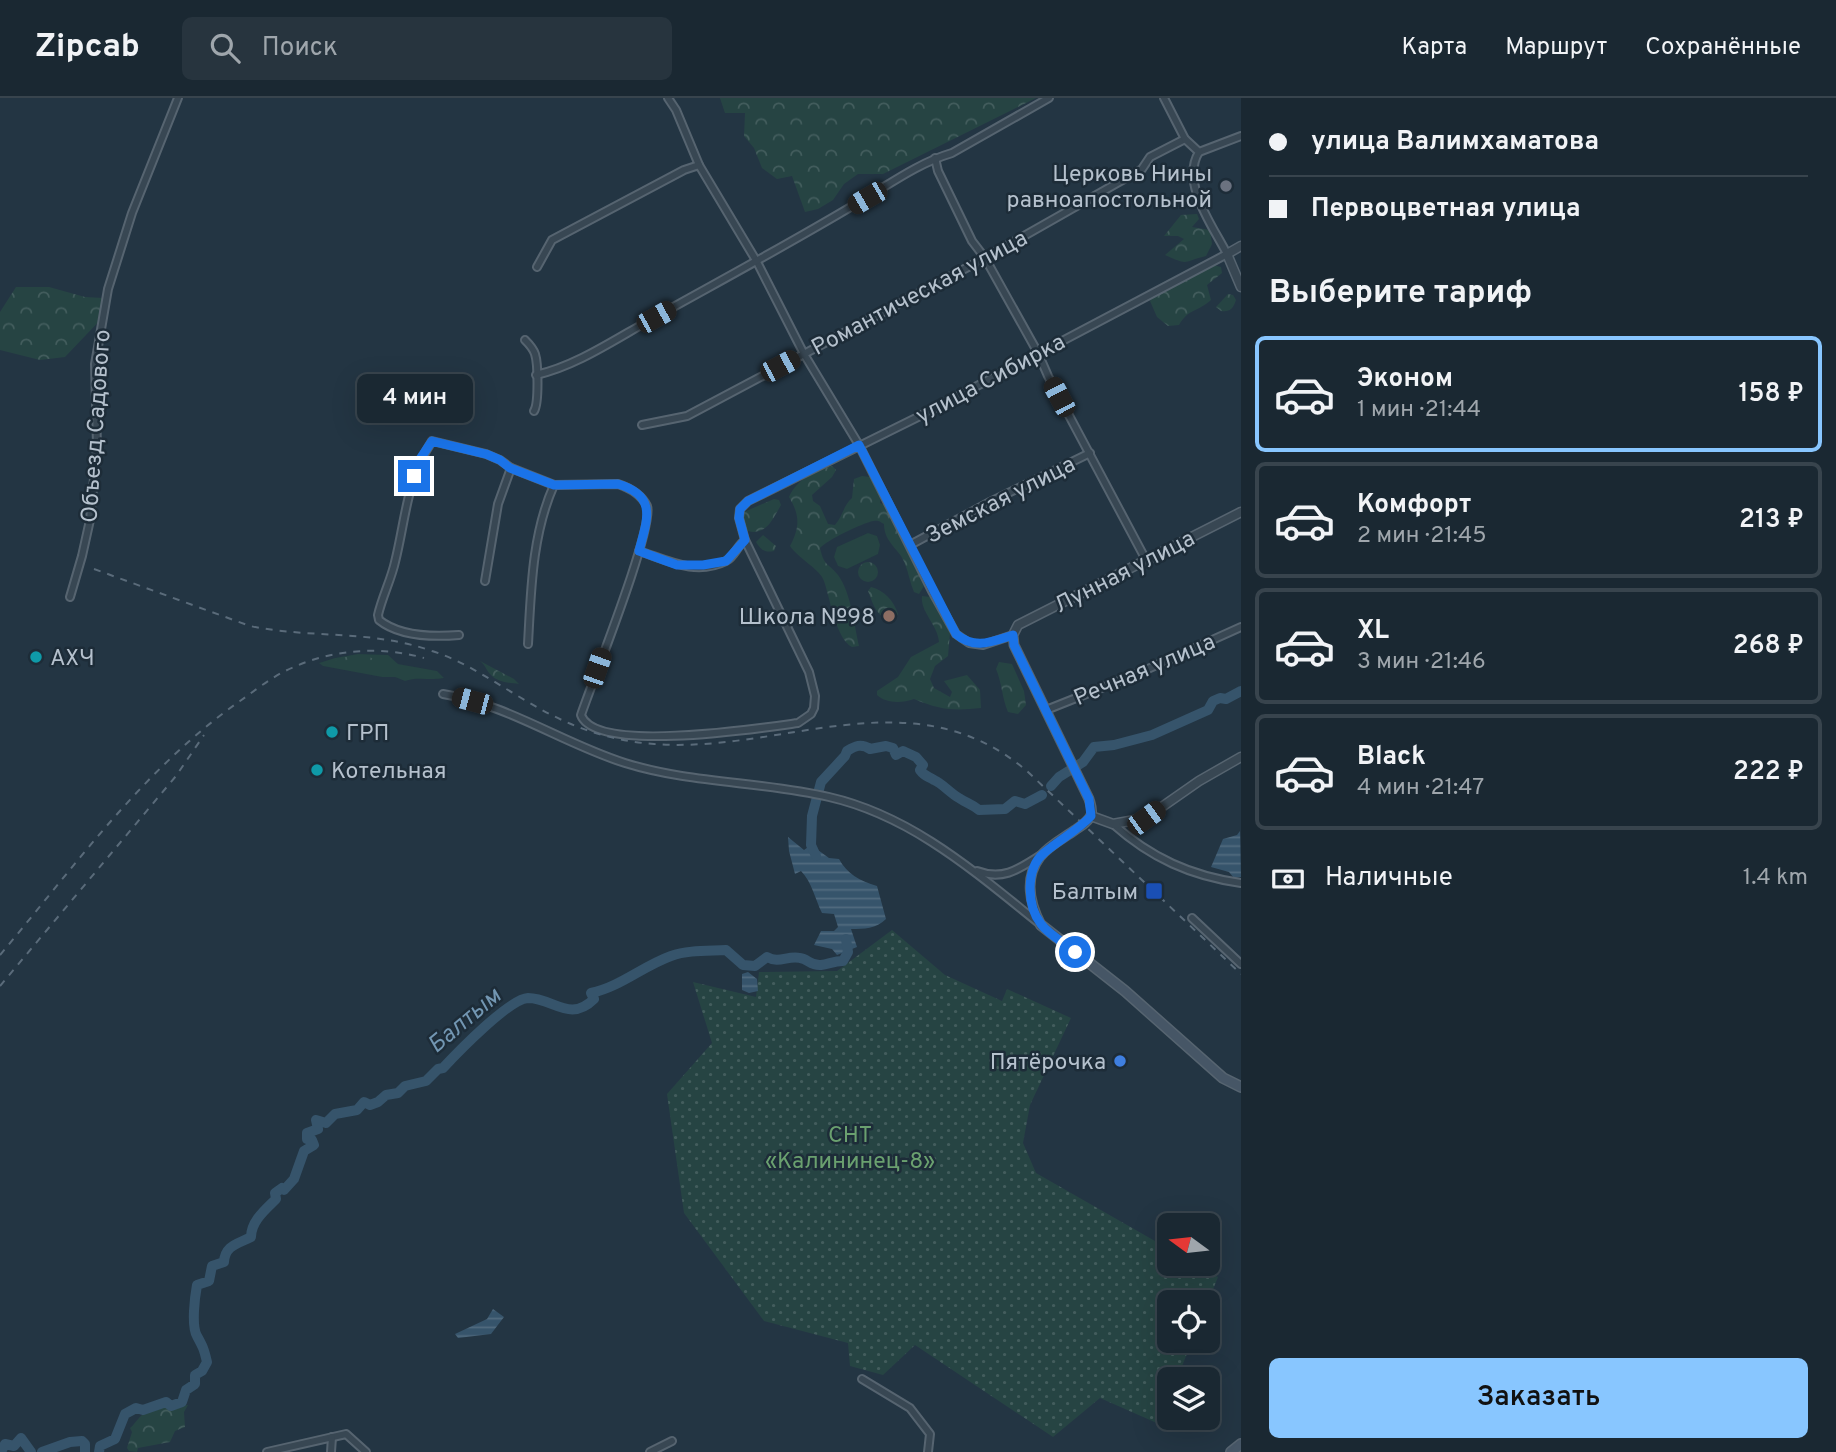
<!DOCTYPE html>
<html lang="ru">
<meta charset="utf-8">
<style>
:root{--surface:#1a2832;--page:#27343e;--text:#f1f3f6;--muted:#9fa6ac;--line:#38444d;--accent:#88c6ff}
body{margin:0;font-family:Overpass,sans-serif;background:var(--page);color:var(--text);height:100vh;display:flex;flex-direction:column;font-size:26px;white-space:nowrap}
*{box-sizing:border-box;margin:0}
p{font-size:23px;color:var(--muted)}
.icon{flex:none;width:38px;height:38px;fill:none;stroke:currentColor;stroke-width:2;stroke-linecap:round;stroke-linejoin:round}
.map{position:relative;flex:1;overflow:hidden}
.drawer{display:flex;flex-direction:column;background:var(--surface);width:595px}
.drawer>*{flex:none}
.banner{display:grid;align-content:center;height:154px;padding:0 28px;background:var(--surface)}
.needle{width:46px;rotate:285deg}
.tools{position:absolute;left:1157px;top:1115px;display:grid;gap:14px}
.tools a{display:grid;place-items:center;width:63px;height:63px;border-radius:10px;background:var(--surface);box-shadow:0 7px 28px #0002,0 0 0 2px var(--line);font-size:35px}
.end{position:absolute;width:32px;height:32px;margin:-16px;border:9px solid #1a73e8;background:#fff;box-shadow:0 0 0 4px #fff}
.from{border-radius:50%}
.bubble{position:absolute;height:49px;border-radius:10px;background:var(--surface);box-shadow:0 7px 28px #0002,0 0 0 2px var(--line);font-size:23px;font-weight:600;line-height:49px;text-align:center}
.car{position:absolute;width:21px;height:42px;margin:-21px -10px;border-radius:9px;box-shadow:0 0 5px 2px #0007;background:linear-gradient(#222 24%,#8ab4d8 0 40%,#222 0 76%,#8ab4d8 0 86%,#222 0)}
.banner b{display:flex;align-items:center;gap:24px;height:66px;font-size:26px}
.banner b+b{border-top:2px solid var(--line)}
.banner i{width:18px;height:18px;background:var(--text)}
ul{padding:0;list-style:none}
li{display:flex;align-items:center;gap:21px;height:116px;margin:0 14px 10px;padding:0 14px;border:4px solid var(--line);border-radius:10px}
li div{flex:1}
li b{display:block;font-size:26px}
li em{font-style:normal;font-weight:600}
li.on{border-color:var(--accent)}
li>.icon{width:63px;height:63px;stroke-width:1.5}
h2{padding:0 28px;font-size:32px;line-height:84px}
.pay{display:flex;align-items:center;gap:18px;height:77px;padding:0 28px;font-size:26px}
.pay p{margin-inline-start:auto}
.cta{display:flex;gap:14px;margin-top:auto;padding:14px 28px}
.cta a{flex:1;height:80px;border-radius:10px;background:var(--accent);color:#111;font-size:28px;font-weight:600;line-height:80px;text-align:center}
header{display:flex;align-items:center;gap:42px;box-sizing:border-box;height:98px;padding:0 35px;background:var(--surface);border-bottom:2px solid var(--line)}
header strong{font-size:33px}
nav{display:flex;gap:38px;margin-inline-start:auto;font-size:24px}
.search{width:490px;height:63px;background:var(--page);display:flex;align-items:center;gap:18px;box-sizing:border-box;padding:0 24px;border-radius:10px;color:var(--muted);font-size:26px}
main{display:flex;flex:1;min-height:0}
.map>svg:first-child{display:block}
</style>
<header>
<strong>Zipcab</strong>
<div class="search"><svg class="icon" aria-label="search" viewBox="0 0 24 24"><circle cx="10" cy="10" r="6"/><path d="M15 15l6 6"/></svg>Поиск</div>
<nav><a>Карта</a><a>Маршрут</a><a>Сохранённые</a></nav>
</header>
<main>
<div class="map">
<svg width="1241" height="1354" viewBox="0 0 1241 1354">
<defs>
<pattern id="forest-crowns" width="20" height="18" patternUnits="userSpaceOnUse" patternTransform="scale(1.75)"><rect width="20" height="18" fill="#264443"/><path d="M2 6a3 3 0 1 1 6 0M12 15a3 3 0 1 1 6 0" fill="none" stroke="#435d5d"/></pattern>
<pattern id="garden-dots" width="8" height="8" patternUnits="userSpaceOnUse" patternTransform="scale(1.75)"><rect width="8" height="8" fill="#264443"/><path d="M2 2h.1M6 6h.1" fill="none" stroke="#435d5d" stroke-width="1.8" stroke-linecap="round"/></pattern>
<pattern id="water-rules" width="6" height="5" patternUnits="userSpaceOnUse" patternTransform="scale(1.75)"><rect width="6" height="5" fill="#36546b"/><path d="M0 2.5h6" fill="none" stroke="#516b7f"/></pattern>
</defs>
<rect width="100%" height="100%" fill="#233543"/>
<!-- grass -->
<g fill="#264443">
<polygon points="868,435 877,438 880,447 878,456 847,471 838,468 834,459 837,449"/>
<path d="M358,556l30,1 10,9 39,7 7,7c-13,3 -26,-2 -39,3l-10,-4h-13l-59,-11 -4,-3 16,-5z"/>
</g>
<!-- forest -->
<g fill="url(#forest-crowns)">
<polygon points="720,0 1036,0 883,76 858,76 844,86 833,102 818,111 805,114 792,78 777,81 762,70 754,50 744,38 745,15 725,15"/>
<path d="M1197,116l2,5 -7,8 18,3 2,14 -6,12c-25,6 -16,10 -41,-1l19,-16 -6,-3h-14l17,-21z"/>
<path d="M1213,167l8,2 1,6 -15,12 4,15c-13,12 -22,8 -32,25l-11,1 -11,-9 -7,-16 4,-4z"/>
<polygon points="16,189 49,189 85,199 103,200 106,216 65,259 40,262 0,252 0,214"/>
<path d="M1228,196l5,1 3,5c-3,9 -6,12 -15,11l-5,-4z"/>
<path d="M832,368l4,4 -4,7 -20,18 1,6 7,5 8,18 7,1c8,-9 8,-19 17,-27l2,-19 8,-3 8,1 11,21 -1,5 5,2 39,81 -5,8 -5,-2c-4,-9 -5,-18 -9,-28 -5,-15 -21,-21 -21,-40 -5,-3 -5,-4 -11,-3 -10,2 -46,19 -53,27 4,19 9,15 18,27 13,18 16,49 21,71l-7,1c-16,-8 -22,-49 -28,-66 -3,-11 -26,-23 -34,-35 10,-19 10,-31 -1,-49 8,-18 25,-25 43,-31z"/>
<path d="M774,401l5,1 2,5c-8,14 -15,31 -33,26l-4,-7v-12z"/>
<path d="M763,437l13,11 -2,5c-9,2 -13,-1 -18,-9z"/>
<circle cx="868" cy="474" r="10"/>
<path d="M871,489c13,3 23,14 27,27l-3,5c-17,3 -22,-15 -27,-28z"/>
<path d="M922,498l8,1 20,36 -2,23 -13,10 -5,13 4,9 16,9 2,-5 -8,-11 23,-6 13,15 1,18c-27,3 -41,2 -67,-9 -12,4 -27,5 -37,-4v-4l21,-14 13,-20 28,-15c-1,-17 -19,-30 -17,-46z"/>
<polygon points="368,558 375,562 371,574 367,569 358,565 348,570 324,566 346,559"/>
<path d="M480,563l34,18 5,5c-9,-1 -22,-2 -28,-9 -5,-5 -5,-9 -11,-14z"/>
<path d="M999,564l13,2 12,27 2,14 -8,9 -10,-2c-6,-14 -6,-29 -12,-43z"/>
<path d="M188,1307l-4,7 1,15 -10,4 -5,11 -32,6 -1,4 -8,-1 -2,-3 5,-16 -2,-4c4,-3 8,-10 12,-13 14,-9 30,-8 46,-10z"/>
</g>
<!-- garden -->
<polygon fill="url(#garden-dots)" points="892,832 945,877 1002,903 1007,891 1071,920 1030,1007 1023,1045 1036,1075 1169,1151 1169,1166 1194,1166 1218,1179 1208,1204 1169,1204 1169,1242 1192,1243 1177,1281 1169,1281 1169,1300 1159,1326 1100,1300 1053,1339 915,1247 883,1277 850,1268 848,1245 764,1223 684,1115 667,996 712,945 693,884 756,899 759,874 837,873"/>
<!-- water -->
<g fill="url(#water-rules)">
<polygon points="1240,733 1241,779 1234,780 1229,774 1211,769 1223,741 1237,737"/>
<path d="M788,739l16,13 7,-5 18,13 10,1c8,15 21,22 38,27l9,33c-10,10 -22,10 -35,10l6,18 -20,8 -5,-6 -18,-4 7,-14h13l4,-4 -4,-13 -12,-1c-7,-14 -10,-31 -21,-42l-6,3 -6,-23z"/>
<polygon points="748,874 757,881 758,893 749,895 742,892 742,876"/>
<polygon points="493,1211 504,1219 491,1236 458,1240 455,1236 487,1221"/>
</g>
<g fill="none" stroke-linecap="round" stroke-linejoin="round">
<!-- river -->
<g stroke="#36546b" stroke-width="10">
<polyline points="1051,688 1059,679 1083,664 1094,649 1114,647 1152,637 1208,612 1213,603 1220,600 1226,601 1241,593"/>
<path d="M816,758l-5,-11 1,-29 9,-34 24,-26 2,-5c8,-5 14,-8 23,-2l16,-3 7,2 3,7 7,-4 13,6 7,8 -3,5c5,7 8,6 14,10 9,4 16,13 25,18 7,5 13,6 20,12l26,-1 10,-8 10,3 17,-9"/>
<polyline points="1,1354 5,1346 14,1348 21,1340 31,1354"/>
<polyline points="42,1354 70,1344 82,1343 85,1346 85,1354"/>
<path d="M99,1354l1,-6 15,-7 10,-25 11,-6 7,2 23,-8 5,4 11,-4 4,-12 9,-6v-9l7,-4 5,-9c-3,-13 -4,-15 -10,-26 -6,-10 -2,-40 0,-51l12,-4 3,-15 12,-4c1,-17 14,-18 27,-25 0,-16 15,-28 25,-38l-1,-6 7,-5 2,2 10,-11 10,-28 10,-6 -2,-5 -5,-1v-6l11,-4 -2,-9 10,3 9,-9 22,-4 7,-8 6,3 8,-3 8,-7 12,-2 7,-7 21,-5 12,-12 5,-1c14,-15 66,-69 85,-70 25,0 42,25 66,1l-3,-6c29,-6 52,-27 80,-37 17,-6 36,-5 55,-6l17,15 12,1 12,-9c12,7 21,-2 33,1 8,1 11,8 21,7 8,-1 13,-4 22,-4l5,-9 -2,-13"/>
</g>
<!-- minor casing -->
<g stroke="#566470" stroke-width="10">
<g id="minor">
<polyline points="668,0 676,12 699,67"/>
<polyline points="1199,54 1241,38"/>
<polyline points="935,60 938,73 972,143 985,160 1038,255 1048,278 1146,462"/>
<polyline points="537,169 552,142 684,72 699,67 757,164 804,256 859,347 932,493 956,536 969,545 983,547 1013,537"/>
<path d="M525,242c4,4 8,8 10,14 3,9 4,49 -1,57"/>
<path d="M536,277c40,-9 78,-35 114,-55 68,-38 137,-75 204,-115 32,-18 61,-41 98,-52l97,-55"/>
<polyline points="642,327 687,318 985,160 1142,71 1150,59 1185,41"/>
<polyline points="910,447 990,404 1090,355"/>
<path d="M639,453c28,9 56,25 87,10 9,-5 11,-15 19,-21"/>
<polyline points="485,483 498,406 511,370"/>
<polyline points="70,499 82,458 90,422 97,349 95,266 108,191 132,115 178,0"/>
<path d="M459,537c-25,2 -59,2 -80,-15l-1,-5c4,-18 13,-35 17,-53 11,-44 11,-81 37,-121l54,13 14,6 11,8 43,17 64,-1c12,4 23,10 29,22 8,20 -56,179 -66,209 14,39 181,13 217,8l13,-9 3,-6 1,-12 -6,-24 -64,-132 -6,-22 1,-9 8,-8 174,-86 305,-161c-14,-28 -47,-71 -28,-102l-14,-13 -21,-41"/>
<path d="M528,546c3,-54 4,-110 26,-159"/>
<path d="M443,596c64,10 121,50 182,69 67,21 137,18 204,34 83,19 146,75 211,127"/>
<polyline points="1046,612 1139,575 1241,529"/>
<path d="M1113,726c38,34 78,52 128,59"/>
<path d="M977,773c26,10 42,-2 64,-16"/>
<polyline points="1192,820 1241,866"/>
<polyline points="862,1281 910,1310 930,1336 928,1354"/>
<polyline points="267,1354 346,1336 366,1354"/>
<polyline points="331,1354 332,1339"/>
<polyline points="650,1354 672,1343"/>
</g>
</g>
<!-- tertiary casing -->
<g stroke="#566470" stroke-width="11">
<g id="tertiary">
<polyline points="1241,148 1227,156 1241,189"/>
<polyline points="1091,718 1113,726 1146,720 1199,683 1241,659"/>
<path d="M1041,827c-11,-21 -17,-47 -1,-68 8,-11 24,-19 35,-27 6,-4 14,-9 16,-15 2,-5 -1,-12 -2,-16l-75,-154 -1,-10 5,-10 223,-113"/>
</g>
</g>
<!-- secondary casing -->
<g stroke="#566470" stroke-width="12">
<g id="secondary">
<polyline points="1041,827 1125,893 1223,980 1241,989"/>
<polyline points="1231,1354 1241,1346"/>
</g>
</g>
<!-- minor -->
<use href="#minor" stroke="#384753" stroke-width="6"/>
<!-- tertiary -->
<use href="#tertiary" stroke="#384753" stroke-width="8"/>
<!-- secondary -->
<use href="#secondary" stroke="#465666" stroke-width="9"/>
<!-- rail -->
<g stroke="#5a6b7a" stroke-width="2" stroke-dasharray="7 7" stroke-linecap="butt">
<path d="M94,471l156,57c62,13 119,3 182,25 35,11 66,34 98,52 38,23 79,38 124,41 130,10 258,-70 373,27l214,203"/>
<path d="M0,857c75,-89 144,-187 240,-254 17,-12 34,-26 54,-34 40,-18 88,-21 130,-9"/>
<polyline points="0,888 176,678 204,637"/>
</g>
</g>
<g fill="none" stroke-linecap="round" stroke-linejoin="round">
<!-- route -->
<path stroke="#1a73e8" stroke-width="9" d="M414,378l6,-17 12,-18 54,13 14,6 10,8 44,17 64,-1c40,12 29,36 21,67l38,14h26l23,-4 19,-21 -6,-22 1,-9 8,-8 111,-56 97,189c19,16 35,8 57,1l1,10 75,154 2,17c-14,15 -32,24 -47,37 -19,16 -17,53 -3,71 8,11 24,19 34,28"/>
</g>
<!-- markers -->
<circle fill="#6b7280" stroke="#1d2c38" stroke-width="2.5" cx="1226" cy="88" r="7"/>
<circle fill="#8d6e63" stroke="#1d2c38" stroke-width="2.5" cx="889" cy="518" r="7"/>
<g fill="#0f9aa8" stroke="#1d2c38" stroke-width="2.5">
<circle cx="36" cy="559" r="7"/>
<circle cx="332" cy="634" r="7"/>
<circle cx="317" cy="672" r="7"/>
</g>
<rect fill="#1a4fb4" stroke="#1d2c38" stroke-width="2.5" x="1145" y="784" width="18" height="18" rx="3.5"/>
<circle fill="#3f7fe0" stroke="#1d2c38" stroke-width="2.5" cx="1120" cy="963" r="7"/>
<g text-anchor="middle" stroke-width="5" stroke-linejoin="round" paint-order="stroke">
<!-- poi labels -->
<g font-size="23" fill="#b5c1cd" stroke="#1d2c38" text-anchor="end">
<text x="1212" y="83">Церковь Нины<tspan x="1212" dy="26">равноапостольной</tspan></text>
<text x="875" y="526">Школа №98</text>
<text x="50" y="567" text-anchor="start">АХЧ</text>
<text x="346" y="642" text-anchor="start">ГРП</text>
<text x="331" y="680" text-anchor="start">Котельная</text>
<text x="1138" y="801">Балтым</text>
<text x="1106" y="971">Пятёрочка</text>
</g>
<!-- street labels -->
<g font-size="23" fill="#b5c1cd" stroke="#1d2c38">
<text transform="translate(919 194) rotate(-28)" y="8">Романтическая улица</text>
<text transform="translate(990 280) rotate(-28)" y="8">улица Сибирка</text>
<text transform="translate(95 328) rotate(-86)" y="8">Объезд Садового</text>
<text transform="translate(1000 401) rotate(-27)" y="8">Земская улица</text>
<text transform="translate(1124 473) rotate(-27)" y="8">Лунная улица</text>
<text transform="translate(1144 571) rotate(-23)" y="8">Речная улица</text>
</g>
<!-- park labels -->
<g font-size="23" fill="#6aa06f" stroke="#1d2c38">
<text x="850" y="1044">СНТ<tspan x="850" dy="26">«Калининец-8»</tspan></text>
</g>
<!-- water labels -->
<g font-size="24" font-style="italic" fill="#7296b2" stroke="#1d2c38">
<text transform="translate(464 922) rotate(-40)" y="8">Балтым</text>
</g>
</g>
</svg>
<div class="tools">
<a><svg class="needle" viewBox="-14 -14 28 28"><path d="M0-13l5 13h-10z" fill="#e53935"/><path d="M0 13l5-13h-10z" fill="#9fa6ac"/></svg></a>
<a><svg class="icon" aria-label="locate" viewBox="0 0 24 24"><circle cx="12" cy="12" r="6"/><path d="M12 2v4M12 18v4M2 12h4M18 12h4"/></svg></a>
<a><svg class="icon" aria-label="layers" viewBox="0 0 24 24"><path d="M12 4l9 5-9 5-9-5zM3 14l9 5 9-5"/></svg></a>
</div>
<i class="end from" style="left:1075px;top:854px"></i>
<i class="end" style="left:414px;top:378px"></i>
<div class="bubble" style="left:357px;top:276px;width:116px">4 мин</div>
<i class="car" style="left:867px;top:100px;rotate:240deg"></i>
<i class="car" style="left:656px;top:219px;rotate:61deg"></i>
<i class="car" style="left:780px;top:268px;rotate:62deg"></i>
<i class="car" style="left:1059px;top:299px;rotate:332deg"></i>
<i class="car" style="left:597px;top:570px;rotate:19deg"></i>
<i class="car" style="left:472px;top:603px;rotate:285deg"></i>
<i class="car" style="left:1146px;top:720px;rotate:54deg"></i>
</div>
<section class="drawer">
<div class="banner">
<b><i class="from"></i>улица Валимхаматова</b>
<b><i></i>Первоцветная улица</b>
</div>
<h2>Выберите тариф</h2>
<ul>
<li class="on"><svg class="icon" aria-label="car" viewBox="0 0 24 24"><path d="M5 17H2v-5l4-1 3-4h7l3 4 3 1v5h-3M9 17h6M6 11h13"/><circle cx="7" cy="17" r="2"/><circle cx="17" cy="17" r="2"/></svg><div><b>Эконом</b><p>1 мин · 21:44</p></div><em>158 ₽</em></li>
<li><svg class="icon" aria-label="car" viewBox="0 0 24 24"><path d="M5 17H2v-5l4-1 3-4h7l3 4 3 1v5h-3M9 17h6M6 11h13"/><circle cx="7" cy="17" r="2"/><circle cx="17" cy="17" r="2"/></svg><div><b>Комфорт</b><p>2 мин · 21:45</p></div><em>213 ₽</em></li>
<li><svg class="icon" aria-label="car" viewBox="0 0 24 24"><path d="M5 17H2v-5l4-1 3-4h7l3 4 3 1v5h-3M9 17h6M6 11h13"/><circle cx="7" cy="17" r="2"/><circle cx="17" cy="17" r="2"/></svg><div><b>XL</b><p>3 мин · 21:46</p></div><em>268 ₽</em></li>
<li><svg class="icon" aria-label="car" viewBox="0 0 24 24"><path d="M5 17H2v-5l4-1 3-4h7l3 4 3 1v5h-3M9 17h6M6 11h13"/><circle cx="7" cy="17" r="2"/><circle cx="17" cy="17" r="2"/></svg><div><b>Black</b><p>4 мин · 21:47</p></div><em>222 ₽</em></li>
</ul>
<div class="pay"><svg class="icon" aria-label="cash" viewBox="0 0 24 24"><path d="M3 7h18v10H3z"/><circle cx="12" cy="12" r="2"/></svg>Наличные<p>1.4 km</p></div>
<div class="cta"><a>Заказать</a></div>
</section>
</main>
